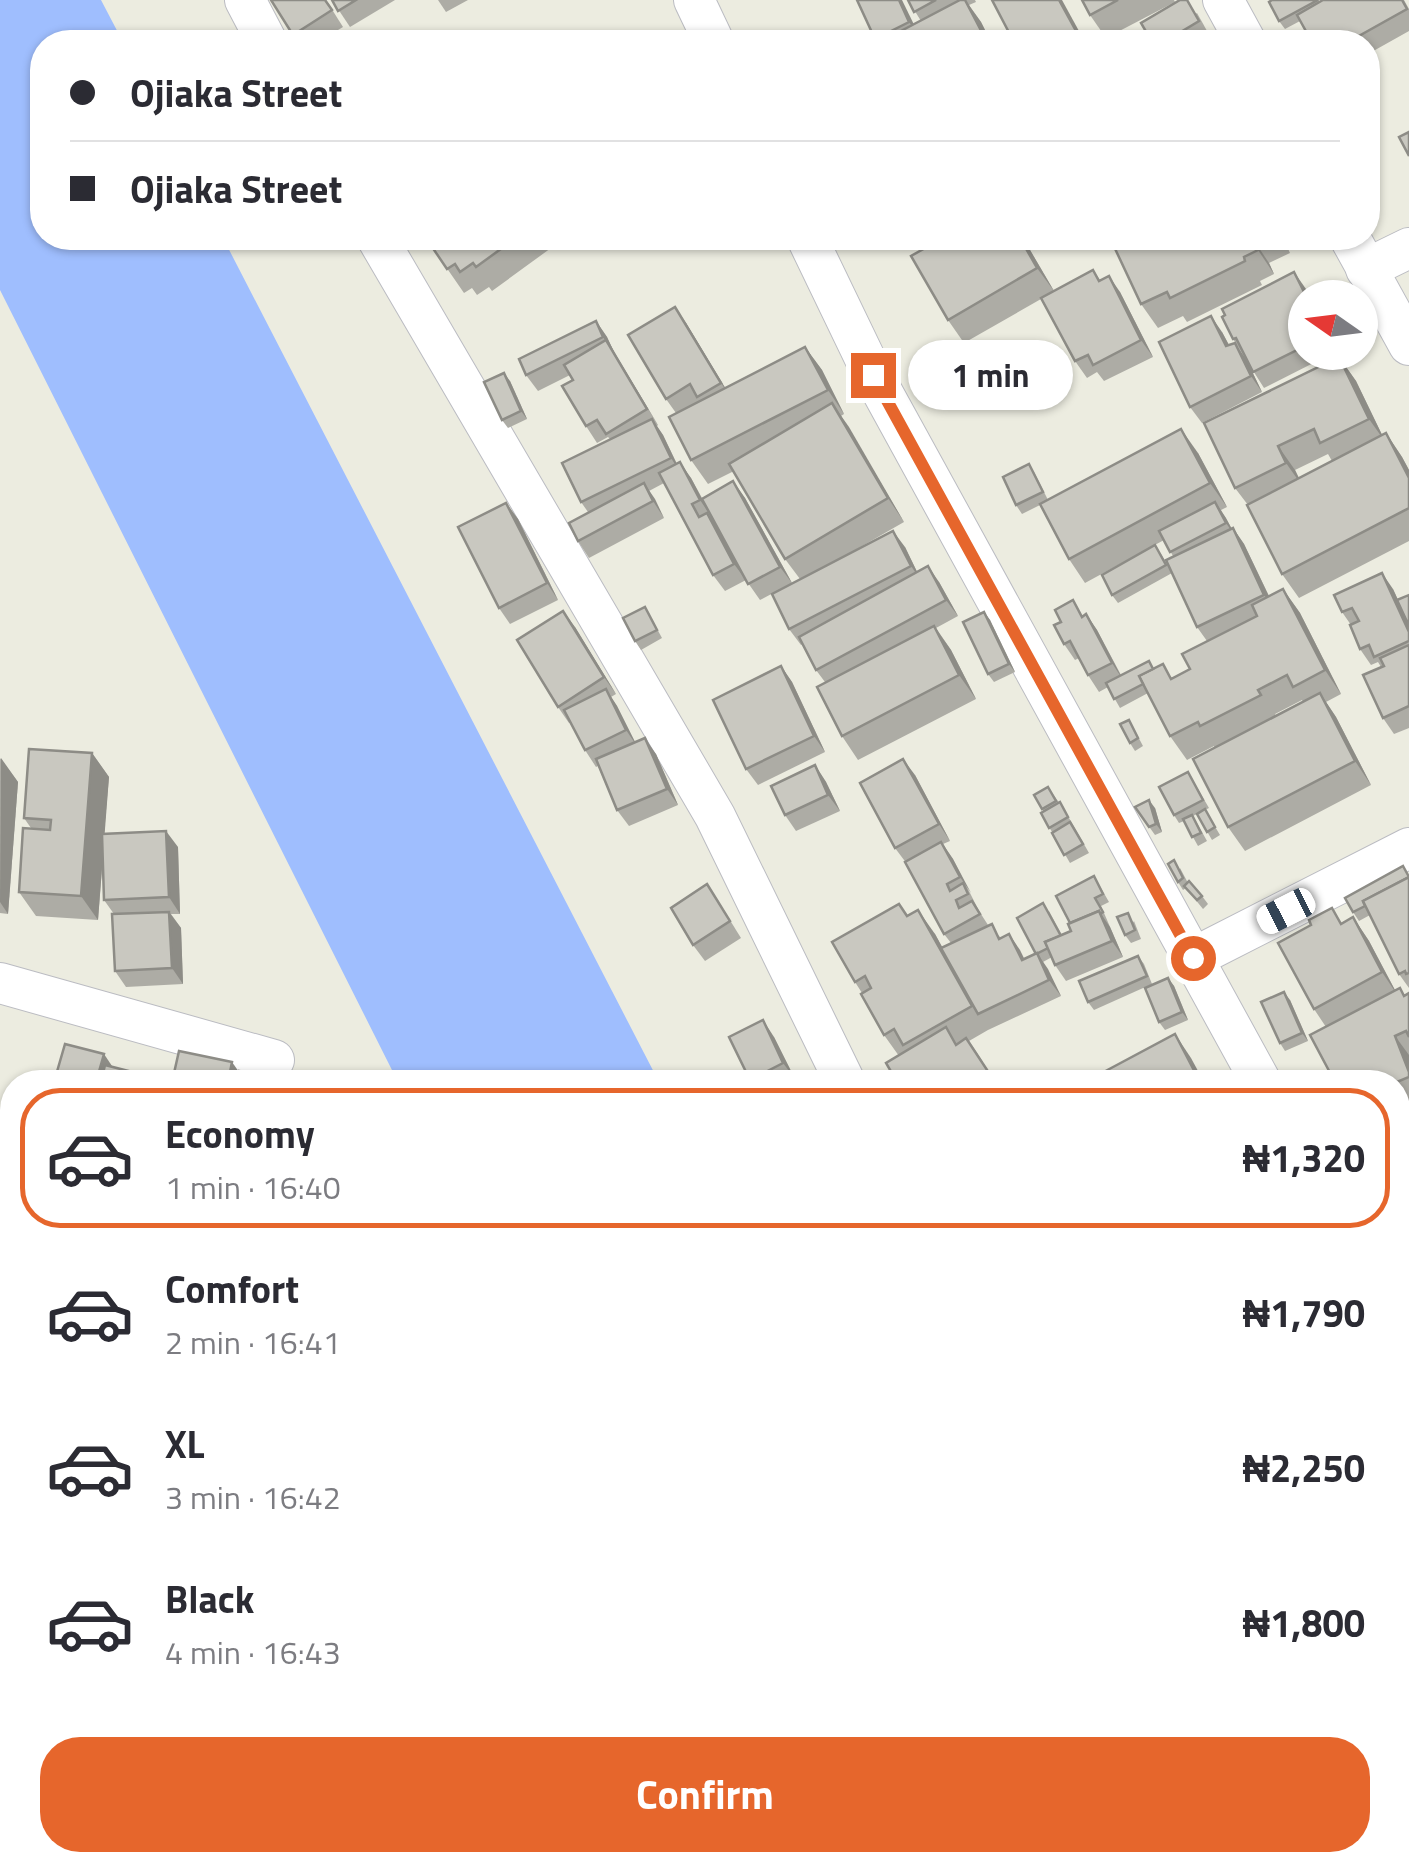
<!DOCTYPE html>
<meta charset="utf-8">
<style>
:root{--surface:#fff;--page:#f7f7f7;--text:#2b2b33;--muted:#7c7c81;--line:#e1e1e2;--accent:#e6662c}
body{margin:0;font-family:"Titillium Web",sans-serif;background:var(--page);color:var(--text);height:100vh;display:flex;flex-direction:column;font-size:38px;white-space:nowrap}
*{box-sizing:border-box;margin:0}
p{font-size:32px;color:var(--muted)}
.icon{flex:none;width:55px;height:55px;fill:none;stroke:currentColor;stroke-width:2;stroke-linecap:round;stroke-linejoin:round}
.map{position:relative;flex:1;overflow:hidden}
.side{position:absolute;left:0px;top:1070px;width:1410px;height:802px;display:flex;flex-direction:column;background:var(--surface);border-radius:40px 40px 0 0;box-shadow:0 2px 8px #0004}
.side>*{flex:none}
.top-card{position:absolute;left:30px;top:30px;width:1350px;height:220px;border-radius:40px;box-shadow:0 2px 8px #0004;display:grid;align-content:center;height:220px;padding:0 40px;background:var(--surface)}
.needle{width:65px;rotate:284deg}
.fabs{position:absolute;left:1288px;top:280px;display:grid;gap:20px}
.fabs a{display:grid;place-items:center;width:90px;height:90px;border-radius:50%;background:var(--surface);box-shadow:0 2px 8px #0004;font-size:50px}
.end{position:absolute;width:45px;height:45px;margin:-22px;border:12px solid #e6662c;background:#fff;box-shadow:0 0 0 5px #fff}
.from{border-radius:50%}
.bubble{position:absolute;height:70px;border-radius:35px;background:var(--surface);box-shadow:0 2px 8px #0004;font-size:32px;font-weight:700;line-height:70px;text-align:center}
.car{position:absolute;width:30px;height:60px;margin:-30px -15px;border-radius:12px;box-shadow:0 0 8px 2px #0007;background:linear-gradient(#fff 24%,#345 0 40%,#fff 0 76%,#345 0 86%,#fff 0)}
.top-card b{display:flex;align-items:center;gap:35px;height:95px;font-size:38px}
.top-card b+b{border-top:2px solid var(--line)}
.top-card i{width:25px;height:25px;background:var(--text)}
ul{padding:18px 0 0;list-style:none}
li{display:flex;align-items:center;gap:30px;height:140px;margin:0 20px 15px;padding:0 20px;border:5px solid transparent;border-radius:40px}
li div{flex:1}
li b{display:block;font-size:38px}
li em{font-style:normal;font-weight:700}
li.on{border-color:var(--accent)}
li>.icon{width:90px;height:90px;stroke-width:1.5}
.cta{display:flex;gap:20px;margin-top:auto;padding:20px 40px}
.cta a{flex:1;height:115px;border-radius:40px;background:var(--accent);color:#fff;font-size:40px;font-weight:700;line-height:115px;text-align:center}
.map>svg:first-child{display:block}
</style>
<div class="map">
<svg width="1409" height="1872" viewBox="0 0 1409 1872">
<rect width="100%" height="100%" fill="#ecece0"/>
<!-- water -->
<g fill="#9fbefe">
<polygon points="0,0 101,0 123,42 42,42 42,238 223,238 659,1082 398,1082 0,290"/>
<polygon points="789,1860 1059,1860 1066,1872 795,1872"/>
</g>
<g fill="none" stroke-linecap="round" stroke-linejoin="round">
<!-- minor casing -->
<g stroke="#bbbcc2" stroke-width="42">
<g id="minor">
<polyline points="245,0 267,42"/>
<polyline points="694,0 714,42"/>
<polyline points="1223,0 1246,42"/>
<polyline points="377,238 715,816 845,1082"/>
<polyline points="807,238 873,375 1261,1082"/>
<polyline points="1350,238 1409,345"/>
<polyline points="1366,269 1409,248"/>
<polyline points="1193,958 1409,848"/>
<polyline points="0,983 274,1060"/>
<polyline points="1398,1342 1409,1364"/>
<polyline points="0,1456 12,1459"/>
<polyline points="0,1852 12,1854"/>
<polyline points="110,1860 292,1872"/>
<polyline points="562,1860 568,1872"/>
<polyline points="1279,1860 1285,1872"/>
</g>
</g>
<!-- minor -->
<use href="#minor" stroke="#fff" stroke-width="40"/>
</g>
<!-- wall -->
<g fill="#adaca5" fill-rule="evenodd">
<polygon points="271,0 326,0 343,27 318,42 298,42"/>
<polygon points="332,0 395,0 350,27"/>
<polygon points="438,0 468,0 446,12"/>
<polygon points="857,0 914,24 921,21 908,0 975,0 976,2 969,5 981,22 991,42 877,42"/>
<polygon points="1082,0 1174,0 1175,2 1106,38 1090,15"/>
<polygon points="1272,0 1319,0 1320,2 1404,0 1409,9 1409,31 1368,54 1368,42 1312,42 1300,21 1285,29 1279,21"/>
<polygon points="1197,13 1211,38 1202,42 1152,42"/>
<polygon points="426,238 558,238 549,245 551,248 492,291 489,287 477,295 472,288 464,293"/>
<polygon points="570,238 587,238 574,244"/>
<polygon points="905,238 919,238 909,243"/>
<polygon points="943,238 1023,238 1054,291 1093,270 1100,280 1120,292 1153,357 1104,381 1097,372 1087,378 1075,361 1041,299 964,343 948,320"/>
<polygon points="1101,238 1283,238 1290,253 1269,263 1274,274 1260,281 1262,285 1187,322 1183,316 1158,328 1141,304 1114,246 1109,249"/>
<polygon points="1306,289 1310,298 1305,298 1305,352 1335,352 1264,388 1233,339"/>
<polygon points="596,321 607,337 614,352 658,425 657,426 663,435 677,464 691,478 702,498 733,481 745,498 792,583 760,600 746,580 725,591 713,575 664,483 649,491 664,518 589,558 578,541 588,512 581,502 610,439 608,437 597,443 586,426 573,380 570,375 538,391 526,375"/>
<polygon points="686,323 725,388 805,347 822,370 844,414 841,416 904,522 857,549 905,547 917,572 939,582 958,616 936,628 951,650 976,699 858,760 842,736 825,682 816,670 803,644 801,645 789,629 800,579 785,559 734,471 708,484 691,460 676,413 666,399"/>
<polygon points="1222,332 1229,345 1246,359 1262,392 1202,423 1190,407"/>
<path d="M1339,357l17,24 26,54 4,-2 16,24 7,13v71l-110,57 -17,-24 -34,-69 -13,-17zM1328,454l4,7 -33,17 -4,-8z"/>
<polygon points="510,381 527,419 508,428 502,420"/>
<path d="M1198,453l29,54 -6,3 11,19 1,-1 11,16 25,52 14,-7 17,24 41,81 -15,8 10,15 35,68 -126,66 -17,-24 -14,-81 -27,14 -17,-24 -22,-43 -28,15 -12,-21 -9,5 -11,-17 -9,-17 -4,2 -11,-16 22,-30 11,16 24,45 28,-14 5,8 19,9 17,-9 17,-28 -10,-14 -24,-71 -9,-16 -79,43 -16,-24 -29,-54 -18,9 -6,-9 18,-33 14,28zM1302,700l1,2 -27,14 -1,-2z"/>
<polygon points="506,503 518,519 558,600 510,624 499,608"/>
<polygon points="1161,554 1172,573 1118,603 1112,595"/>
<polygon points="1393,589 1398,600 1409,595 1409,728 1394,734 1383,718 1381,667 1378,662 1371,665 1360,649 1351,625 1342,612"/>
<polygon points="645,607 662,638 641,650 635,641"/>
<polygon points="984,612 990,620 1015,672 994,682 988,674"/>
<polygon points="575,627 616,694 611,697 617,706 635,742 656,754 678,805 629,826 617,810 598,766 596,767 585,750 571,722 569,723 558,707"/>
<polygon points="781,666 792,682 825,752 758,785 746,769"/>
<polygon points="1129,720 1143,746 1135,751 1130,743"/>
<polygon points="92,753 109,777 104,833 178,847 180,914 171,914 181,928 183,984 126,987 115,971 114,914 104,900 103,856 98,920 36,916 19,892 31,828 24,818"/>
<polygon points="0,758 18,782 8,914 0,913"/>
<polygon points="815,765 826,782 840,811 796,831 785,815"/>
<polygon points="1188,772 1209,808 1205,810 1220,835 1212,840 1197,814 1193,816 1207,841 1198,846 1184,821 1179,823 1174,815"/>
<polygon points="915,775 950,841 943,844 953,859 979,911 988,925 1001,938 1009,934 1024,959 1036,954 1049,911 1062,935 1071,931 1094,876 1109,902 1101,906 1123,957 1066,981 1055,965 1052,957 1043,962 1061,996 988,1030 969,1041 983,1062 899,1056 884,1035 862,993 855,982 908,916 935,934 942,947 951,943 944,934 907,864 895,848"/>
<polygon points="1048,787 1065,811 1089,853 1070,863 1041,813 1044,812 1034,795"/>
<polygon points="1135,807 1155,808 1162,832 1155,835"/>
<polygon points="1180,868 1188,883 1202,896 1208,904 1203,909 1186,888 1183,890 1178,882"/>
<polygon points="1409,875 1409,988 1399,974 1370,915 1359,921 1353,912"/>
<polygon points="718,901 741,938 705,961 693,945"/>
<polygon points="1353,917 1369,941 1395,990 1405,995 1409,993 1409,1108 1398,1114 1398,1082 1326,1027 1314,1009 1342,923"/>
<polygon points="1134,921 1141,939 1131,943 1125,935"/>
<polygon points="1138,956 1144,964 1152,984 1094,1010 1088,1002"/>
<polygon points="1168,978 1174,986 1188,1020 1165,1030 1159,1022"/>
<polygon points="1290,1000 1308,1041 1285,1051 1280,1043"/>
<polygon points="774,1037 795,1079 788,1082 752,1082 750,1080"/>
<polygon points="0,1117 12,1121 12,1209 0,1206"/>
<polygon points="1398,1446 1409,1455 1409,1482 1398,1487"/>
<polygon points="1405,1561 1409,1567 1409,1685 1398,1691 1398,1565"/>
<polygon points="1398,1751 1409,1771 1409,1797 1400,1802 1398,1798"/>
<polygon points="1398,1810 1409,1834 1409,1872 1329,1872 1398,1860"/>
</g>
<!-- shaded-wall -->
<g fill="#8d8c86">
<polygon points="899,0 902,0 921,39 909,22"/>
<polygon points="965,0 981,22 991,42 987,42"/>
<polygon points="1059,0 1062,0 1085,42 1082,42"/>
<polygon points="1020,238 1023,238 1054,291 1037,268"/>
<polygon points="1253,239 1269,263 1274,274 1258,250"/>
<polygon points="1294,272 1306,289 1310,298 1307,298"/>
<polygon points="1109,276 1120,292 1153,357 1141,340"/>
<polygon points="675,307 686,323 732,399 721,383"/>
<polygon points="1211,316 1222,332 1238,362 1226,346"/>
<polygon points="596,321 607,337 614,352 658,425 603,337"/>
<polygon points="1235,343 1246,359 1262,392 1251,376"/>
<polygon points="805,347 822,370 844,414 828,390"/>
<polygon points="1339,357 1356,381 1386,443 1369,419"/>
<polygon points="504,373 510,381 527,419 521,411"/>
<polygon points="832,403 849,427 904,522 888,498"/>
<polygon points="652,419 663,435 682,475 671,458"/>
<polygon points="1181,429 1198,453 1227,507 1210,483"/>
<polygon points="1386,433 1402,457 1409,470 1409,478"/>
<polygon points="1278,446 1295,470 1303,487 1286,463"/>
<polygon points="680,462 691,478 711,516 700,500"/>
<polygon points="733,481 745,498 792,583 780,567"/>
<polygon points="644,483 655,499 664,518 653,501"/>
<polygon points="1215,502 1226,518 1237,539 1226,523"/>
<polygon points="506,503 518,519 558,600 547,583"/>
<polygon points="707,513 719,529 746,580 734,564"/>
<polygon points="1233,528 1244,544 1276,611 1264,595"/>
<polygon points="893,531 905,547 922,582 911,566"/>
<polygon points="928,566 939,582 958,616 946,600"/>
<polygon points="1382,573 1393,589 1409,624 1409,632"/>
<polygon points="1283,589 1300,613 1341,694 1325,670"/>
<polygon points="563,611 575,627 616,694 604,677"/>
<polygon points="984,612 990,620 1015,672 1009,664"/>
<polygon points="1086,614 1097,630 1123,680 1112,663"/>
<polygon points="934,626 951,650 976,699 959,675"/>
<polygon points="781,666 792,682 825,752 814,736"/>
<polygon points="606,689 617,706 637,746 626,730"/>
<polygon points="1320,693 1336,717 1371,785 1355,761"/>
<polygon points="645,738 656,754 678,805 667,789"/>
<polygon points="92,753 109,777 98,920 81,896"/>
<polygon points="1,758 18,782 8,914 0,902"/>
<polygon points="903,759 915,775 950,841 939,824"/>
<polygon points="815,765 826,782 840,811 828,795"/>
<polygon points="1149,800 1155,808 1162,832 1156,824"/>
<polygon points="166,831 178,847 180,914 169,897"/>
<polygon points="941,842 953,859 971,893 960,877"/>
<polygon points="918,910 935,934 979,1014 978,1014 972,1006"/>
<polygon points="1099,911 1110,927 1123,957 1112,941"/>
<polygon points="169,912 181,928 183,984 172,968"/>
<polygon points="1353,917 1369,941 1398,996 1382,972"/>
<polygon points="1009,934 1020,950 1033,977 1022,960"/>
<polygon points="1037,953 1048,969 1061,996 1049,980"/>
<polygon points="1168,978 1174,986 1188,1020 1182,1012"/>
<polygon points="1284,992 1290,1000 1308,1041 1302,1033"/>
<polygon points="763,1020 774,1037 795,1079 783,1063"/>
<polygon points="1175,1034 1191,1058 1204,1082 1200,1082"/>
<polygon points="1395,1036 1409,1055 1409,1072"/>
<polygon points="104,1054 120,1078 119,1082 96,1082"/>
<polygon points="232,1062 246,1082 228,1082"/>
<polygon points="1398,1810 1409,1834 1409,1846 1398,1821"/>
</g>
<!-- building -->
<g fill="#c9c8c0" stroke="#8d8c86" stroke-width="2.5">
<polygon points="271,0 325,0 332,10 293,35"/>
<polygon points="332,0 356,0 338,11"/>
<polygon points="857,0 899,0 909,22 875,39"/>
<polygon points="908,0 936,0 914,12"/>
<polygon points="960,0 965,0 987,42 880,42"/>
<polygon points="992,0 1059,0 1082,42 1014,42"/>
<polygon points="1082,0 1118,0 1090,15"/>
<polygon points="1180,0 1187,0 1199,21 1164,42 1152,42 1141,23"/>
<polygon points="1272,0 1318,0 1279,21 1269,2"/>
<polygon points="1323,0 1402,0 1407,9 1348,42 1312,42 1297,15"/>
<polygon points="1409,132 1409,156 1399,137"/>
<polygon points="426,238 516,238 476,267 473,263 460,272 455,264 447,269"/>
<polygon points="943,238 1020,238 1037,268 948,320 911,256"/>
<polygon points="1110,238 1256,238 1253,239 1258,250 1244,257 1245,261 1170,298 1167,292 1141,304"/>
<polygon points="1093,270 1099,281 1109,276 1141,340 1093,365 1088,355 1075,361 1041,298"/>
<polygon points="1294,272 1307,298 1305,298 1305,346 1253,372 1236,338 1233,339 1222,317 1225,315 1222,309"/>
<polygon points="675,307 721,383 697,397 690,384 666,399 628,335"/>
<polygon points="1211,316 1226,346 1235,343 1251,376 1190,407 1159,342"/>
<polygon points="596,321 603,337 526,375 519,359"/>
<polygon points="606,340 647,409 606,434 597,420 586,426 562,386 573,380 564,365"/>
<polygon points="805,347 828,390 691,460 669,417"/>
<polygon points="1339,357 1369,419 1320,443 1314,429 1278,446 1286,463 1235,488 1204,423"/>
<polygon points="504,373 521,411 502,420 484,382"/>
<polygon points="832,403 888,498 785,559 729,464"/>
<polygon points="652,419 671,458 581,502 562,463"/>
<polygon points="1181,429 1210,483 1069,559 1040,504"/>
<polygon points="1386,433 1409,478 1409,508 1282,574 1247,505"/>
<polygon points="680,462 700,500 692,504 699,517 707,513 734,564 713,575 659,473"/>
<polygon points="1029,464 1043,492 1016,505 1003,477"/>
<polygon points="733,481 780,567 748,584 702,499"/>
<polygon points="644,483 653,501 578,541 569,523"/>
<polygon points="1215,502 1226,523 1170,552 1159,531"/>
<polygon points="506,503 547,583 499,608 458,527"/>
<polygon points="1233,528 1264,595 1197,627 1166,560"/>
<polygon points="893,531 911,566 789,629 772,594"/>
<polygon points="1155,545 1166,565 1112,595 1102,575"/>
<polygon points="928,566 946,600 816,670 799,637"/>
<polygon points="1382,573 1409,632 1409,641 1374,657 1369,645 1360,649 1350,625 1359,621 1352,608 1342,612 1334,595"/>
<polygon points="1283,589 1325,670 1293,687 1287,675 1258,690 1261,695 1200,726 1198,722 1170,736 1139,676 1163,664 1171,679 1190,669 1182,654 1257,616 1252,605"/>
<polygon points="1409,595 1409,626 1397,600"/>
<polygon points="1073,600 1082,617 1086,614 1112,663 1088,675 1070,641 1064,644 1054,625 1061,622 1055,610"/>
<polygon points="645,607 657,630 635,641 623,618"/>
<polygon points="563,611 604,677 558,707 517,640"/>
<polygon points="984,612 1009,664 988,674 963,622"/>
<polygon points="934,626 959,675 842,736 817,687"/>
<polygon points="1409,645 1409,706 1383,718 1363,675 1384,666 1380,658"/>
<polygon points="1149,661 1153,669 1139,676 1143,684 1114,699 1106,683"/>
<polygon points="781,666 814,736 746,769 713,700"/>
<polygon points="606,689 626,730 585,750 564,710"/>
<polygon points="1320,693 1355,761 1228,827 1193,759"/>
<polygon points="1129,720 1138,738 1130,743 1120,724"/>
<polygon points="645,738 667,789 617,810 596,759"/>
<polygon points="29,749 92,753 81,896 19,892 23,828 50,830 51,820 24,818"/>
<polygon points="903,759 939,824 895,848 860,783"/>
<polygon points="815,765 828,795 785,815 771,786"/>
<polygon points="1188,772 1203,800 1174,815 1159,787"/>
<polygon points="1048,787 1056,801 1042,809 1034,795"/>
<polygon points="1149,800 1156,824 1149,827 1135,807"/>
<polygon points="1060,802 1068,817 1049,828 1041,813"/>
<polygon points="1205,809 1215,827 1207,832 1197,814"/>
<polygon points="1192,815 1201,833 1192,837 1183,819"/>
<polygon points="1070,822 1083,844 1064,855 1052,833"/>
<polygon points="166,831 169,897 104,900 102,834"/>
<polygon points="941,842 960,877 947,884 950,891 963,883 968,894 956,900 959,908 972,901 980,914 944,934 905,862"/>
<polygon points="1174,860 1183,878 1178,882 1168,864"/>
<polygon points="1403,866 1409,877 1363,901 1365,906 1353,912 1345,898"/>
<polygon points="1094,876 1103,894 1095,898 1103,912 1100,914 1099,911 1070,923 1056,896"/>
<polygon points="1409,877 1409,973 1406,974 1405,971 1399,974 1363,901"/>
<polygon points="1189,881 1202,896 1197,900 1184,886"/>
<polygon points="707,884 730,921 693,945 671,908"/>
<polygon points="1043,903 1061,936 1045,942 1048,948 1036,954 1017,918"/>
<polygon points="899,904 907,916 918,910 972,1006 903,1045 894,1029 884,1035 861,994 871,988 865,976 855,982 832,942"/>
<polygon points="1332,908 1341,924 1353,917 1382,972 1314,1009 1278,943 1311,925 1309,920"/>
<polygon points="1099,911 1112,941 1055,965 1045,942 1071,931 1068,924"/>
<polygon points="169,912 172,968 115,971 112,914"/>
<polygon points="1128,913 1135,930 1125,935 1117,917"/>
<polygon points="992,924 999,939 1009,934 1022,960 1037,953 1049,980 978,1014 941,948"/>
<polygon points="1138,956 1147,976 1088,1002 1079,981"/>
<polygon points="1168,978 1182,1012 1159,1022 1145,988"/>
<polygon points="1400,988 1404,996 1409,993 1409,1037 1406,1031 1395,1036 1409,1072 1409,1077 1397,1082 1335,1082 1310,1035"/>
<polygon points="1284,992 1302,1033 1280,1043 1261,1002"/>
<polygon points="763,1020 783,1063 750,1080 729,1037"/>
<polygon points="946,1027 956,1045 966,1038 995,1082 897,1082 886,1063"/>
<polygon points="1175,1034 1200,1082 1085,1082"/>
<polygon points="65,1044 104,1054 96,1082 54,1082"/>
<polygon points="179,1051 232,1062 228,1082 172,1082"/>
<polygon points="105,1065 144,1075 142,1082 101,1082"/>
<polygon points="239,1071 270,1076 268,1082 237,1082"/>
<polygon points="0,1117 12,1121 12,1190 0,1187"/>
<polygon points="1409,1414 1409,1437 1404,1439 1398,1426 1398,1420"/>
<polygon points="1402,1445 1409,1460 1409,1471 1398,1476 1398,1446"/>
<polygon points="1405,1561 1409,1569 1409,1653 1398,1658 1398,1565"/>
<polygon points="1398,1754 1409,1774 1398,1781"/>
<polygon points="1398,1821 1409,1846 1409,1861 1386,1872 1329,1872 1323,1860 1398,1860"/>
<polygon points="672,1860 679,1872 650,1872"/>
</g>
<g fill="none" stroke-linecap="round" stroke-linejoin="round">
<!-- route -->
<polyline stroke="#e6662c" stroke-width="12" points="873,375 1193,958"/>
</g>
</svg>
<div class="fabs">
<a><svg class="needle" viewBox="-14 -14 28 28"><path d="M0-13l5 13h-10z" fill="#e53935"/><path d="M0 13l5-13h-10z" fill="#7c7c81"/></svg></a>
</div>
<i class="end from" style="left:1193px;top:958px"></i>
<i class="end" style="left:873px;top:375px"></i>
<div class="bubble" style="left:908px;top:340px;width:165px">1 min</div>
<i class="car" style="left:1286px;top:911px;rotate:243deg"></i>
<div class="top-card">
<b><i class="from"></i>Ojiaka Street</b>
<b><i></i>Ojiaka Street</b>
</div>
<section class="side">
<ul>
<li class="on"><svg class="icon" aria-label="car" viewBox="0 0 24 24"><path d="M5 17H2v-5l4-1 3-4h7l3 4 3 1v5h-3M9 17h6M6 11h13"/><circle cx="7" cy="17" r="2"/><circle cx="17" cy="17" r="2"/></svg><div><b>Economy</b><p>1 min · 16:40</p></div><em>₦1,320</em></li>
<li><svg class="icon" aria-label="car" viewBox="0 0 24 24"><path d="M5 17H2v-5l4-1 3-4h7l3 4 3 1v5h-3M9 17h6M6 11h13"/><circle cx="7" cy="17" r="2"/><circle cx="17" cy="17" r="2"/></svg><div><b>Comfort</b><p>2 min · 16:41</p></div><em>₦1,790</em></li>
<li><svg class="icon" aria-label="car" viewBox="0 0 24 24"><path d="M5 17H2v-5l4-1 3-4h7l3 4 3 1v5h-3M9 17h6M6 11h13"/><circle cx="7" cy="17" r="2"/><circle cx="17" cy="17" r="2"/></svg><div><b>XL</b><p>3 min · 16:42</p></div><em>₦2,250</em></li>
<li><svg class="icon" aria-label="car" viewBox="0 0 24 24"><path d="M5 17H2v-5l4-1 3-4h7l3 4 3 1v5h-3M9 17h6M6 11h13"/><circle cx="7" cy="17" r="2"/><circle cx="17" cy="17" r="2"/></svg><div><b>Black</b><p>4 min · 16:43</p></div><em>₦1,800</em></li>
</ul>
<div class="cta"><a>Confirm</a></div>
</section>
</div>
